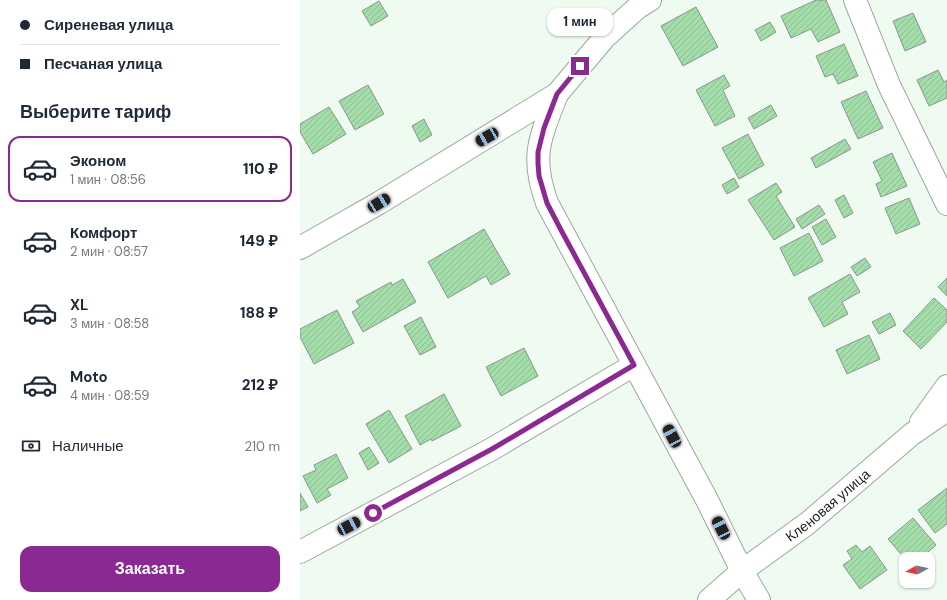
<!DOCTYPE html>
<html lang="ru">
<meta charset="utf-8">
<style>
:root{--surface:#fff;--page:#f2f2f3;--text:#1f2937;--muted:#747a83;--line:#e0e1e3;--accent:#8a2992}
body{margin:0;font-family:"DM Sans",sans-serif;background:var(--page);color:var(--text);height:100vh;display:flex;flex-direction:column;font-size:15px;white-space:nowrap}
*{box-sizing:border-box;margin:0}
p{font-size:13px;color:var(--muted)}
.icon{flex:none;width:22px;height:22px;fill:none;stroke:currentColor;stroke-width:2;stroke-linecap:round;stroke-linejoin:round}
.map{position:relative;flex:1;overflow:hidden}
.sheet{display:flex;flex-direction:column;background:var(--surface);width:300px}
.sheet>*{flex:none}
.banner{display:grid;align-content:center;height:88px;padding:0 20px;background:var(--surface)}
.needle{width:26px;rotate:262deg}
.fabs{position:absolute;left:599px;top:552px;display:grid;gap:8px}
.fabs a{display:grid;place-items:center;width:36px;height:36px;border-radius:8px;background:var(--surface);box-shadow:0 1px 3px #0004;font-size:20px}
.end{position:absolute;width:18px;height:18px;margin:-9px;border:5px solid #8a2992;background:#fff;box-shadow:0 0 0 2px #fff}
.from{border-radius:50%}
.bubble{position:absolute;height:28px;border-radius:12px;background:var(--surface);box-shadow:0 1px 3px #0004;font-size:13px;font-weight:800;line-height:28px;text-align:center}
.car{position:absolute;width:12px;height:24px;margin:-12px -6px;border-radius:5px;box-shadow:0 0 3px 1px #0007;background:linear-gradient(#222 24%,#8ab4d8 0 40%,#222 0 76%,#8ab4d8 0 86%,#222 0)}
.banner b{display:flex;align-items:center;gap:14px;height:38px;font-size:15px}
.banner b+b{border-top:1px solid var(--line)}
.banner i{width:10px;height:10px;background:var(--text)}
ul{padding:0;list-style:none}
li{display:flex;align-items:center;gap:12px;height:66px;margin:0 8px 6px;padding:0 12px;border:2px solid transparent;border-radius:12px}
li div{flex:1}
li b{display:block;font-size:15px}
li em{font-style:normal;font-weight:800}
li.on{border-color:var(--accent)}
li>.icon{width:36px;height:36px;stroke-width:1.5}
h2{padding:0 20px;font-size:18px;line-height:48px}
.pay{display:flex;align-items:center;gap:10px;height:44px;padding:0 20px;font-size:15px}
.pay p{margin-inline-start:auto}
.action{display:flex;gap:8px;margin-top:auto;padding:8px 20px}
.action a{flex:1;height:46px;border-radius:12px;background:var(--accent);color:#fff;font-size:16px;font-weight:800;line-height:46px;text-align:center}
main{display:flex;flex:1;min-height:0}
.map>svg:first-child{display:block}
</style>
<main>
<section class="sheet">
<div class="banner">
<b><i class="from"></i>Сиреневая улица</b>
<b><i></i>Песчаная улица</b>
</div>
<h2>Выберите тариф</h2>
<ul>
<li class="on"><svg class="icon" aria-label="car" viewBox="0 0 24 24"><path d="M5 17H2v-5l4-1 3-4h7l3 4 3 1v5h-3M9 17h6M6 11h13"/><circle cx="7" cy="17" r="2"/><circle cx="17" cy="17" r="2"/></svg><div><b>Эконом</b><p>1 мин · 08:56</p></div><em>110 ₽</em></li>
<li><svg class="icon" aria-label="car" viewBox="0 0 24 24"><path d="M5 17H2v-5l4-1 3-4h7l3 4 3 1v5h-3M9 17h6M6 11h13"/><circle cx="7" cy="17" r="2"/><circle cx="17" cy="17" r="2"/></svg><div><b>Комфорт</b><p>2 мин · 08:57</p></div><em>149 ₽</em></li>
<li><svg class="icon" aria-label="car" viewBox="0 0 24 24"><path d="M5 17H2v-5l4-1 3-4h7l3 4 3 1v5h-3M9 17h6M6 11h13"/><circle cx="7" cy="17" r="2"/><circle cx="17" cy="17" r="2"/></svg><div><b>XL</b><p>3 мин · 08:58</p></div><em>188 ₽</em></li>
<li><svg class="icon" aria-label="car" viewBox="0 0 24 24"><path d="M5 17H2v-5l4-1 3-4h7l3 4 3 1v5h-3M9 17h6M6 11h13"/><circle cx="7" cy="17" r="2"/><circle cx="17" cy="17" r="2"/></svg><div><b>Moto</b><p>4 мин · 08:59</p></div><em>212 ₽</em></li>
</ul>
<div class="pay"><svg class="icon" aria-label="cash" viewBox="0 0 24 24"><path d="M3 7h18v10H3z"/><circle cx="12" cy="12" r="2"/></svg>Наличные<p>210 m</p></div>
<div class="action"><a>Заказать</a></div>
</section>
<div class="map">
<svg width="647" height="600" viewBox="0 0 647 600">
<defs>
<pattern id="building-hatch" width="6" height="6" patternUnits="userSpaceOnUse"><rect width="6" height="6" fill="#a2ddaa"/><path d="M-1 1l2-2M0 6l6-6M5 7l2-2" fill="none" stroke="#8bbe92"/></pattern>
</defs>
<rect width="100%" height="100%" fill="#effaf0"/>
<!-- building -->
<g fill="url(#building-hatch)" stroke="#8b968c">
<polygon points="516,0 526,0 540,32 518,42 511,29 491,38 481,16"/>
<polygon points="79,1 88,16 71,26 62,11"/>
<polygon points="396,7 418,47 383,66 361,26"/>
<polygon points="613,13 626,42 605,51 593,21"/>
<polygon points="470,22 476,32 461,41 455,30"/>
<polygon points="544,44 558,76 538,84 533,74 525,77 516,56"/>
<polygon points="638,70 644,82 647,80 647,98 629,106 617,80"/>
<polygon points="424,75 430,86 423,90 435,116 415,126 396,90"/>
<polygon points="68,85 84,114 55,130 39,101"/>
<polygon points="566,91 583,128 558,139 541,102"/>
<polygon points="471,105 477,116 454,129 448,118"/>
<polygon points="29,107 46,134 13,154 0,132 0,124"/>
<polygon points="124,119 132,135 120,142 112,126"/>
<polygon points="448,134 464,165 439,179 422,148"/>
<polygon points="545,139 551,149 516,168 511,158"/>
<polygon points="592,153 607,186 581,197 576,184 582,181 573,162"/>
<polygon points="434,178 439,187 427,194 422,185"/>
<polygon points="476,183 482,192 476,196 495,227 474,240 448,200"/>
<polygon points="544,195 553,213 544,218 535,200"/>
<polygon points="609,198 620,224 596,234 585,208"/>
<polygon points="519,205 525,214 502,229 496,219"/>
<polygon points="526,219 536,237 522,245 512,227"/>
<polygon points="184,229 210,274 191,285 186,276 148,298 128,262"/>
<polygon points="509,233 523,261 494,276 480,248"/>
<polygon points="565,258 571,267 557,276 551,267"/>
<polygon points="550,274 560,292 542,302 548,314 524,327 508,298"/>
<polygon points="647,278 647,296 638,287"/>
<polygon points="103,279 116,302 63,332 52,312 60,307 56,301 91,282 92,285"/>
<polygon points="634,298 647,310 647,322 621,349 603,331"/>
<polygon points="37,310 54,343 14,364 0,337 0,329"/>
<polygon points="590,313 596,325 579,334 572,322"/>
<polygon points="121,317 136,347 120,355 104,326"/>
<polygon points="569,335 580,359 547,374 536,350"/>
<polygon points="224,348 238,376 201,396 186,367"/>
<polygon points="144,394 161,426 132,441 131,439 120,445 105,416"/>
<polygon points="89,410 112,449 89,463 66,424"/>
<polygon points="69,447 79,463 68,470 59,453"/>
<polygon points="36,454 48,478 27,489 31,495 17,503 3,476 16,470 14,465"/>
<polygon points="647,488 647,524 635,533 618,510"/>
<polygon points="0,493 8,507 0,511"/>
<polygon points="613,518 636,545 620,559 606,559 606,560 588,539"/>
<polygon points="556,545 562,552 570,546 587,570 560,589 543,565 552,559 547,551"/>
</g>
<g fill="none" stroke-linecap="round" stroke-linejoin="round">
<!-- minor casing -->
<g stroke="#9da89e" stroke-width="24">
<g id="minor">
<polyline points="555,0 589,85 647,204"/>
<path d="M257,94c-17,44 -27,62 -10,109l160,297 35,71 17,29"/>
<polyline points="0,248 79,203 257,94 305,37 337,8 350,0"/>
<polyline points="621,422 647,386"/>
<polyline points="0,552 192,449 334,365"/>
<path id="s1" d="M409,600l33,-29 66,-48 104,-89 35,-24"/>
</g>
</g>
<!-- minor -->
<use href="#minor" stroke="#fff" stroke-width="22"/>
</g>
<g fill="none" stroke-linecap="round" stroke-linejoin="round">
<!-- route -->
<polyline stroke="#8a2992" stroke-width="5" points="73,513 192,449 334,365 261,230 247,203 239,176 238,163 238,152 244,128 257,94 280,66"/>
</g>
<g text-anchor="middle" stroke-width="4" stroke-linejoin="round" paint-order="stroke">
<!-- street labels -->
<g font-size="14" fill="#222622" stroke="#fff">
<text dy="5" stroke="none"><textPath href="#s1" startOffset="152">Кленовая улица</textPath></text>
</g>
</g>
</svg>
<div class="fabs">
<a><svg class="needle" viewBox="-14 -14 28 28"><path d="M0-13l5 13h-10z" fill="#e53935"/><path d="M0 13l5-13h-10z" fill="#747a83"/></svg></a>
</div>
<i class="end from" style="left:73px;top:513px"></i>
<i class="end" style="left:280px;top:66px"></i>
<div class="bubble" style="left:247px;top:8px;width:66px">1 мин</div>
<i class="car" style="left:187px;top:137px;rotate:240deg"></i>
<i class="car" style="left:79px;top:203px;rotate:59deg"></i>
<i class="car" style="left:372px;top:436px;rotate:332deg"></i>
<i class="car" style="left:49px;top:526px;rotate:62deg"></i>
<i class="car" style="left:421px;top:528px;rotate:333deg"></i>
</div>
</main>
